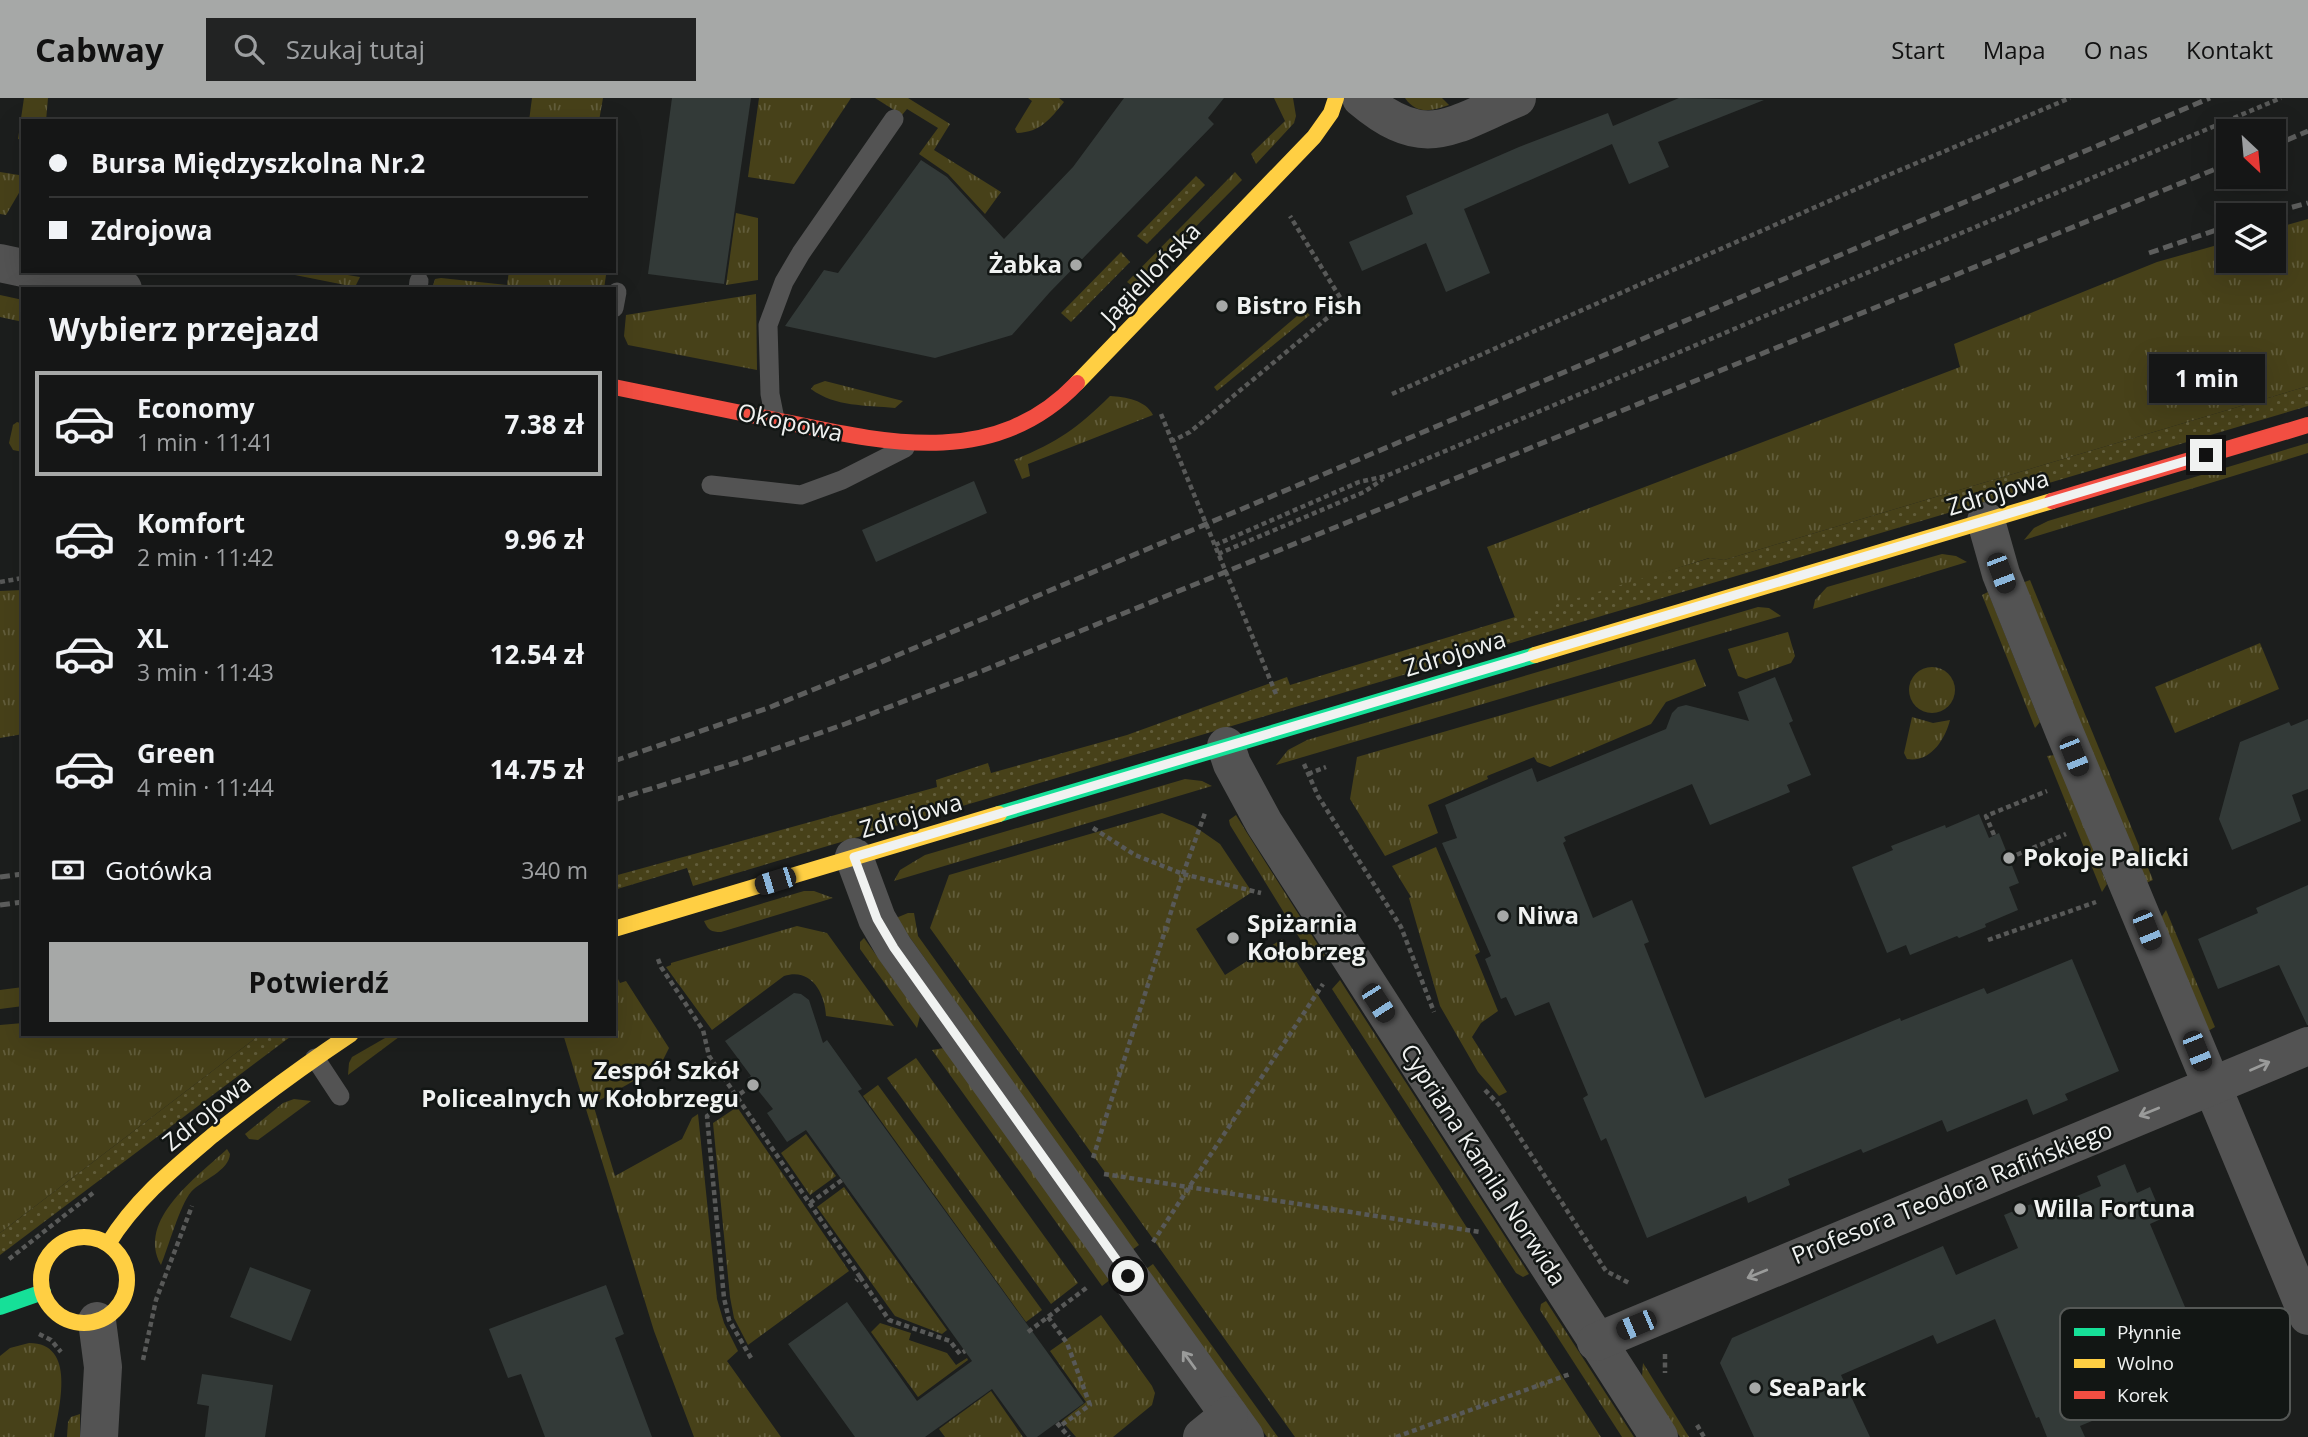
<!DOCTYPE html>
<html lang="pl">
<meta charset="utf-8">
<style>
:root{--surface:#151616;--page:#222323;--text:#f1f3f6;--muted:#9d9fa1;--line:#343535;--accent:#a6a8a7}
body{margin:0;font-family:"Open Sans",sans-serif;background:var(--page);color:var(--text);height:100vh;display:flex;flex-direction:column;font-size:26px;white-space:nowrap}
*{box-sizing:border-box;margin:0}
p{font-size:23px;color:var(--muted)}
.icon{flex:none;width:38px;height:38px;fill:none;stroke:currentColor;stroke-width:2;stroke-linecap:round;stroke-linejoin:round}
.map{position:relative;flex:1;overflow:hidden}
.side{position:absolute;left:21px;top:189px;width:595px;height:749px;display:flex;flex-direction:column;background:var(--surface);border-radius:0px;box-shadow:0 7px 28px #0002,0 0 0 2px var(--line)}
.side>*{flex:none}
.banner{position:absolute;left:21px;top:21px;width:595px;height:154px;border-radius:0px;box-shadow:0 7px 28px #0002,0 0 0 2px var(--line);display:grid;align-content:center;height:154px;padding:0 28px;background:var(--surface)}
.needle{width:46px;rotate:154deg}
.controls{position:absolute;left:2216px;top:21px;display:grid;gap:14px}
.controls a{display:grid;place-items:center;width:70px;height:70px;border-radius:0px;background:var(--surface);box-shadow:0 7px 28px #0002,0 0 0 2px var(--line);font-size:35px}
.end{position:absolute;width:32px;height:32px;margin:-16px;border:9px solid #f0f2f1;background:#111;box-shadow:0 0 0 4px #111}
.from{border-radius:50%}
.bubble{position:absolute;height:49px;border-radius:0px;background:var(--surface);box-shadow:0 7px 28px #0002,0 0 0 2px var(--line);font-size:23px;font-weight:700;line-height:49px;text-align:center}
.car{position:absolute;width:21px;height:42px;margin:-21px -10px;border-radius:9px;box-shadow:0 0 5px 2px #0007;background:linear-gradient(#222 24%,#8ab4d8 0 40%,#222 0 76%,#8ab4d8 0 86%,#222 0)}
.banner b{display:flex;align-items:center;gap:24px;height:66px;font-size:26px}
.banner b+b{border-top:2px solid var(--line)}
.banner i{width:18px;height:18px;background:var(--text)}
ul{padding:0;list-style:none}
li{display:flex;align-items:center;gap:21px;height:105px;margin:0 14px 10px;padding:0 14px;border:4px solid transparent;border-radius:0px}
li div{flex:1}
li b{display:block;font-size:26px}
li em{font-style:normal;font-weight:700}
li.selected{border-color:var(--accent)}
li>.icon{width:63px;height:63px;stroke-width:1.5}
h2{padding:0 28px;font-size:32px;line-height:84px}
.pay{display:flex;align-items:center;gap:18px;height:77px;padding:0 28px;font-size:26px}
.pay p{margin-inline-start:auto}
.action{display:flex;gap:14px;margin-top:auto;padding:14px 28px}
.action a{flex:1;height:80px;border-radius:0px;background:var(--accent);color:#111;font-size:28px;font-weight:700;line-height:80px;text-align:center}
header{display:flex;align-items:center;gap:42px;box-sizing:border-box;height:98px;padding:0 35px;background:var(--accent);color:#111}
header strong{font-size:33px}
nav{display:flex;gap:38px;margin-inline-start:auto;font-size:24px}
.search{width:490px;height:63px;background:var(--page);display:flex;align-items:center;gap:18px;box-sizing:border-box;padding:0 24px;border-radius:0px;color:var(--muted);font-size:26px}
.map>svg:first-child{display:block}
</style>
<header>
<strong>Cabway</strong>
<div class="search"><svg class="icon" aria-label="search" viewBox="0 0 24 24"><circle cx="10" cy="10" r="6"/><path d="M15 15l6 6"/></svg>Szukaj tutaj</div>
<nav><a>Start</a><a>Mapa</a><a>O nas</a><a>Kontakt</a></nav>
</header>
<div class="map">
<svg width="2308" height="1339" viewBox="0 0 2308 1339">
<defs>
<pattern id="grass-tufts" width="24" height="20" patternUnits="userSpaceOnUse" patternTransform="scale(1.75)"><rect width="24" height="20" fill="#474119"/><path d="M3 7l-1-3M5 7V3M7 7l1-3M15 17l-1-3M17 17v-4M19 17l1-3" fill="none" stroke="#625d3b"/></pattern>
<pattern id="garden-dots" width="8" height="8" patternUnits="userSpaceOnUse" patternTransform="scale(1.75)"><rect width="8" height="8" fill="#474119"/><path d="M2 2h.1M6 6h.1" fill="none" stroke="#625d3b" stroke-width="1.8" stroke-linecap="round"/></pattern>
</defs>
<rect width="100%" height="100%" fill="#1c1e1d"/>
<!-- grass -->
<g fill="url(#grass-tufts)">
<polygon points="24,0 48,0 46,23 23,23 23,42 18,41"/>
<polygon points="532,0 603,0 599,23 529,23"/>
<polygon points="759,0 851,0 794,86 748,79"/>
<polygon points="875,0 908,0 950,26 934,52 1001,94 985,116 948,76 919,56 938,30 907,11 902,17"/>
<path d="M1028,0h31l5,4c-14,17 -23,30 -47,31l-2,-4 17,-28z"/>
<polygon points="1274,0 1293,0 1296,18 1294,25 1256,66 1251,56 1285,23"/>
<path d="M1405,0h37l7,7c-18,6 -32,10 -44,-7z"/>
<polygon points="0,74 19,77 23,83 23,88 6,117 0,116"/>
<polygon points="1235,74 1242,82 1135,190 1127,184"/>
<polygon points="736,115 758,120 758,182 726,187"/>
<polygon points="2308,121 2308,288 1724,462 1709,460 1516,522 1487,449 1960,269 1954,246 2157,164 2228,144 2228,163 2273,163 2273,131"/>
<polygon points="275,173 323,173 360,179 355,189"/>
<polygon points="509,173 573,173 606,177 604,191 432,191 435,181 441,180 507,187"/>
<polygon points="756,196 757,272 628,247 624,238 626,217"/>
<polygon points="0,197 23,202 23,224 0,219"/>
<polygon points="1304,212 1310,217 1217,293 1214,289"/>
<path d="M825,283l78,20 -8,7c-29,-3 -60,-1 -84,-19l3,-4z"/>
<path d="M1110,298c15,1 36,4 43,19l-125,49 2,12 -8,3 -8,-19c42,-17 64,-32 96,-64z"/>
<polygon points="17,324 23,326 23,354 13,352 9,345 13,327"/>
<polygon points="2308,345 2308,355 2024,442 2034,430 2048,423"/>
<polygon points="1942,456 1956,458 1967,464 1813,511 1815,502 1827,489"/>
<polygon points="2030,482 2153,782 2146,785 2022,485"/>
<polygon points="23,492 23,636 0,640 0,493"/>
<polygon points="1988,494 2040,624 2035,630 1982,497"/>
<polygon points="1758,509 1769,510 1781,518 1276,667 1288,652 1307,642"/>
<polygon points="1788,534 1795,558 1791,565 1746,581 1738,578 1728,551"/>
<polygon points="2260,545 2279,591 2175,635 2155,589"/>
<polygon points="1695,561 1706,588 1666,604 1651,626 1550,669 1537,664 1534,659 1487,678 1488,681 1428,707 1438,735 1385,758 1350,701 1357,659"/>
<circle cx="1932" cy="592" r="23"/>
<path d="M1912,619l21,6 17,-3c-5,20 -20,43 -43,39l-3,-6z"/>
<polygon points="2055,657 2107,786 2102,794 2047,658"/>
<polygon points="1185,681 1202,683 1212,688 894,783 900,772 925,757"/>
<polygon points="1162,715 1194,728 1220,746 1252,794 1196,831 1225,877 1282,841 1601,1339 1295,1339 930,830 949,777"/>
<polygon points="1236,717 1247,735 1325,858 1313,862 1230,727 1229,722"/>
<polygon points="1436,749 1480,854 1475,857 1498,913 1481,925 1472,939 1507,994 1499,998 1478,974 1440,908 1409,800 1411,799 1392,768"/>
<path d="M804,793h10l19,7 -112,34c-10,0 -13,-2 -17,-11z"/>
<polygon points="2166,812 2215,929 2208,933 2161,820"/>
<polygon points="908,815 914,815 918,838 1139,1147 1132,1152 896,820"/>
<path d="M797,828l30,7 67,93 -68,-10c-1,-23 -15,-49 -42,-40l-72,54 -46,-63 5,-2v-2z"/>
<polygon points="864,840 920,918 917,930 860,851 860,844"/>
<polygon points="618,881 620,885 626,883 669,950 660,968 593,1006 615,1078 682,1041 692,1020 698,1016 717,1201 724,1225 738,1253 727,1263 781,1339 694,1339 654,1233 563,936 614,936 614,882"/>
<polygon points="1340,882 1347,893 1529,1176 1523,1179 1516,1175 1332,891"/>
<polygon points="23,889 23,908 0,911 0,892"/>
<polygon points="23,925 23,936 88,936 89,940 122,936 261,936 0,1135 0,927"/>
<polygon points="392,936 403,936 348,977 349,965 352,959"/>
<polygon points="944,950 1111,1181 1102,1188 932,952"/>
<polygon points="916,960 1078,1185 1051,1206 887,980"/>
<polygon points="878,987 1042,1212 1026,1224 863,998"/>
<polygon points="294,1001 311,1003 258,1042 249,1041 245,1036 283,1005"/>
<polygon points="737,1009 849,1173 748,1247 734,1220 730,1199 713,1025"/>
<polygon points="806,1036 836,1078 810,1097 781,1055"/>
<path d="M227,1051l3,5c-1,17 -28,26 -39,38 -11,13 -23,56 -30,73 -25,-45 36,-88 66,-116z"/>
<polygon points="844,1089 947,1232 942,1236 895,1218 817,1109"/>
<polygon points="1153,1166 1278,1339 1267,1339 1146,1171"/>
<polygon points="1546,1203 1634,1339 1622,1339 1540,1212 1541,1206"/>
<polygon points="1101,1217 1152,1288 1155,1295 1152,1307 1113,1339 1076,1339 1062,1323 1086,1304 1050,1253"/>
<polygon points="880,1225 911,1235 909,1242 947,1255 956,1267 967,1260 968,1262 918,1299 871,1234"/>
<path d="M29,1245c48,0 30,64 25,94h-54v-81l10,-8z"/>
<polygon points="1643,1265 1689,1339 1680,1339 1642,1279"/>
<polygon points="991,1293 1023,1339 945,1339 939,1331"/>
<polygon points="80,1316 80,1339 67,1339 68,1324 71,1319"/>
</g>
<!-- garden -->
<g fill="url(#garden-dots)">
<polygon points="1196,78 1205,87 1147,146 1137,138"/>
<polygon points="1121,154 1130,164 1071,224 1061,215"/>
<polygon points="2308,288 2308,308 693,788 687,770 614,792 614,778 937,689 936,682 988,665 991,675 1127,637 1287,579 1290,587 1710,460 1724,462"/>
<polygon points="261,936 294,936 0,1157 0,1135"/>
</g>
<!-- building -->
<g fill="#333a38">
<polygon points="672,0 751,0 724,186 648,176"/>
<polygon points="1124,0 1224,0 1208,20 1214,26 1050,194 1012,237 935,260 785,228 824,172 838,175 921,62 947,79 1004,141 1073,69"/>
<polygon points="1679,0 1764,2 1658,44 1669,69 1629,86 1612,46 1464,111 1490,175 1446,194 1426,145 1362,173 1349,144 1413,116 1406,98 1519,49 1608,15 1613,28"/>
<polygon points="974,383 987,415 876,464 862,432"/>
<polygon points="1775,579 1793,623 1789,625 1811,677 1787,687 1790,694 1710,727 1692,686 1564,739 1566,743 1563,745 1593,820 1632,802 1649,844 1644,846 1705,1000 1900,920 1901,923 1984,890 1987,896 2072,861 2119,973 2065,996 2068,1002 2033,1017 2027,1001 1947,1034 1942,1022 1863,1055 1861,1051 1788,1081 1790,1087 1748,1105 1746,1098 1647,1140 1606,1040 1601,1043 1583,1000 1588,997 1549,904 1515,918 1506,899 1501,901 1485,861 1491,858 1442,745 1457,740 1445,707 1532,670 1537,684 1666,631 1672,615 1678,609 1686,607 1749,623 1738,594"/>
<polygon points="2308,621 2308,691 2292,697 2301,723 2232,752 2219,721 2240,644 2289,624 2291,628"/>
<polygon points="1979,716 1989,740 1999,735 2019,785 2009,789 2018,812 1985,826 1986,829 1959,840 1957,838 1910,857 1906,847 1887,855 1852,769 1893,752 1891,748 1945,727 1946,730"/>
<polygon points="2308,787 2308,927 2307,927 2279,867 2218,891 2198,841 2258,815 2256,810"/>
<polygon points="794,895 801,896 809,902 823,945 827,942 862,991 858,993 1084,1305 1037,1339 1027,1339 992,1291 925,1339 855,1339 788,1246 847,1204 917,1303 972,1263 806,1032 787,1044 767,1015 773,1011 748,980 751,978 725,943"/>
<polygon points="2125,1066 2137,1095 2150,1089 2163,1120 2150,1126 2212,1273 2080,1328 2085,1339 2047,1339 2039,1319 2036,1320 1995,1221 1937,1246 1933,1237 1841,1277 1870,1339 1754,1339 1720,1265 1732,1240 1943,1148 1956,1177 2018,1150 2004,1117 2031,1106 2036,1115 2101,1088 2097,1078"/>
<polygon points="250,1169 311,1192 291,1243 230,1219"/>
<polygon points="606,1187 624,1236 615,1240 652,1339 545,1339 521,1276 508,1280 489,1231"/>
<polygon points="202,1276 273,1287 265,1339 205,1339 209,1308 197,1306"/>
</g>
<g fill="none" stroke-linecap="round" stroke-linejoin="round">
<!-- path -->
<g stroke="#585958" stroke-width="4.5" stroke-dasharray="5 3.5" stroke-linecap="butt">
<polyline points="1392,296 1879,81 2070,0"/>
<polyline points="1161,316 1172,343"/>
<polyline points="1215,447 1359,384 1386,378 2281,0"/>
<polyline points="1218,456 1364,394 1383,381"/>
<polyline points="0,484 23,480"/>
<polyline points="1276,596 1172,343 1190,334 1344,206 1290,118"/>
<polyline points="1304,666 1318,698 1401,829 1434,914"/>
<polyline points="1308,676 1326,669"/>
<polyline points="1093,730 1135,757 1183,776 1261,795"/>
<polyline points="1994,737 1986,718 2047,693"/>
<polyline points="2009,760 2066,736"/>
<polyline points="1988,842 2096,804"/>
<polyline points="658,861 661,869 703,932 709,958 860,1179 856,1183"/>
<polyline points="1485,992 1499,1007 1606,1173 1631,1186"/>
<polyline points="1093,1060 1183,776 1205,715"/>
<polyline points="1104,1076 1480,1134"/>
<polyline points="810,1105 842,1082"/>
<polyline points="1153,1144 1323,886"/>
<polyline points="9,1161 93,1095"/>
<polyline points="860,1179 889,1222 950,1243 960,1256 965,1253"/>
<polyline points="1048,1219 1067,1245 1090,1307 1060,1328"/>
<polyline points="1028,1234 1089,1188"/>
<polyline points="39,1236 51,1242 61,1254"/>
<polyline points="1665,1256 1665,1275"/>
<polyline points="751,1260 729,1222 724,1200 707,1018 753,987"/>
<polyline points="143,1262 156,1202 192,1108"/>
<polyline points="1057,1325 1069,1339"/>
<polyline points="1697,1327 1704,1339"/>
<polyline points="1396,1339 1570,1276"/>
</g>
<!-- lane -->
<g stroke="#535353" stroke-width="19">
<polyline points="418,191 419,183"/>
<polyline points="614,210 617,194"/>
<polyline points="775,321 770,296 768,227 784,184 801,155 894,21"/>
<polyline points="711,387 801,397 842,382 905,350"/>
<polyline points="315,960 340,998"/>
</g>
<!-- street -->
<g stroke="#535353" stroke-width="38">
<path d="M1361,0c64,54 89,28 156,0"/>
<polyline points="0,165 23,170"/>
<polyline points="39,173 123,191"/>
<polyline points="1986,423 2001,476 2064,633 2308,1218"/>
<polyline points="1226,648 1232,666 1264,725 1659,1339"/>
<polyline points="854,759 877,821 894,850 1245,1339"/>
<polyline points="97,1223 103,1269 99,1339"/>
<polyline points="1596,1244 2308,948"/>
<polyline points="1202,1339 1229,1317"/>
</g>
<!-- fast -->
<g stroke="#16e098" stroke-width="16">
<polyline points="999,716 1535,557"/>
<polyline points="0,1209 43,1194"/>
</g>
<!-- slow -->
<g stroke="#ffcf43" stroke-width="16">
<polyline points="1077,285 1314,39 1331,15 1336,0"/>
<polyline points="1535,557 2052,403"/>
<polyline points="614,831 999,716"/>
<circle cx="84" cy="1182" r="43"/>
<path d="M108,1146c27,-44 65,-75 104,-108 45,-36 91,-70 139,-102"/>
</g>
<!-- jam -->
<g stroke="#f24e42" stroke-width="16">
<path d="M614,289c54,11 108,22 162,33 106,22 217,51 301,-37"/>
<polyline points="2052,403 2308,327"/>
</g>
<!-- rail -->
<g stroke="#5d5e5d" stroke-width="5" stroke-dasharray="10 5" stroke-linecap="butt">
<polyline points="2273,48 2308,33"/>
<polyline points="2263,117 2308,105"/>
<polyline points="2149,155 2228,128"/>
<polyline points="614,663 768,610 879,565 2210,0"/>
<polyline points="614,702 738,664 845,626 982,573 2228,66"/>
<polyline points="0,779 23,776"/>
<polyline points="0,807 23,804"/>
</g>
</g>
<!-- one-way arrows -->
<defs><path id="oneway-shaft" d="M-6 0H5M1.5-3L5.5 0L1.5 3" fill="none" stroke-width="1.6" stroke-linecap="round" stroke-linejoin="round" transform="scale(1.75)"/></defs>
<g stroke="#9a9b9a">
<use href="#oneway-shaft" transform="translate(2260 968) rotate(-24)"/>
<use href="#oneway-shaft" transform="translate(2149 1014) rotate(158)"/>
<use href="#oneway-shaft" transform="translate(1757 1176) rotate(158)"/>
<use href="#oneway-shaft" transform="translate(1189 1262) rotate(-126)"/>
</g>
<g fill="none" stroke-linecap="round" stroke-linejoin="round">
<!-- route -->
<polyline stroke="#f0f2f1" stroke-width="9" points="1128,1178 894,850 877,821 854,759 2206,357"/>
</g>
<!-- markers -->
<g fill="#a6a8a7" stroke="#121614" stroke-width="2.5">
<circle cx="1076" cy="167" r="7"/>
<circle cx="1222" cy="208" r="7"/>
<circle cx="2009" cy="760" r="7"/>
<circle cx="1503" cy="818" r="7"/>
<circle cx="1233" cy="840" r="7"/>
<circle cx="753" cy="987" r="7"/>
<circle cx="2020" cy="1111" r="7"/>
<circle cx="1755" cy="1290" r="7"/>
</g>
<g text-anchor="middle" stroke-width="5" stroke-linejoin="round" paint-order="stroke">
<!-- poi labels -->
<g font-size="24" font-weight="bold" fill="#f0f2f1" stroke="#121614" text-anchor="start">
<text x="1062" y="175" text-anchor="end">Żabka</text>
<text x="1236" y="216">Bistro Fish</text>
<text x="2023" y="768">Pokoje Palicki</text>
<text x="1517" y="826">Niwa</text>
<text x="1247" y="834">Spiżarnia<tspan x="1247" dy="28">Kołobrzeg</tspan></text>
<text x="739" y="981" text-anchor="end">Zespół Szkół<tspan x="739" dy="28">Policealnych w Kołobrzegu</tspan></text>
<text x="2034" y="1119">Willa Fortuna</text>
<text x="1769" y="1298">SeaPark</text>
</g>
<!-- street labels -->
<g font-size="24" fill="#f0f2f1" stroke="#121614">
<text transform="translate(1151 176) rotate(-46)" y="8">Jagiellońska</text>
<text transform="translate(790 325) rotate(12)" y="8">Okopowa</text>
<text transform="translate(1998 395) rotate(-17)" y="8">Zdrojowa</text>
<text transform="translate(1455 556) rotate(-17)" y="8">Zdrojowa</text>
<text transform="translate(911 718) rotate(-16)" y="8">Zdrojowa</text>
<text transform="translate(207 1015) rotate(-39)" y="8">Zdrojowa</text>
<text transform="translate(1483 1067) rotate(57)" y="8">Cypriana Kamila Norwida</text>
<text transform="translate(1952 1095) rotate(-22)" y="8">Profesora Teodora Rafińskiego</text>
</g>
</g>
<!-- legend -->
<rect x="2060" y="1210" width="230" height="112" rx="10" fill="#121614" stroke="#555856" stroke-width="2"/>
<rect x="2074" y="1230" width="31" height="8" fill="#16e098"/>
<rect x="2074" y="1261" width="31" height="9" fill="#ffcf43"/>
<rect x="2074" y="1293" width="31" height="8" fill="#f24e42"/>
<g font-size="19" fill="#f0f2f1">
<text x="2117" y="1241">Płynnie</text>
<text x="2117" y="1272">Wolno</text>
<text x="2117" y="1304">Korek</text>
</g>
</svg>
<div class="controls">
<a><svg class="needle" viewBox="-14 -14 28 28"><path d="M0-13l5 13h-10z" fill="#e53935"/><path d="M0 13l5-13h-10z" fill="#9d9fa1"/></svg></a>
<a><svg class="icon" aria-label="layers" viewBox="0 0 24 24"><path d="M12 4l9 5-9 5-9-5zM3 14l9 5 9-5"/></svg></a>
</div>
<i class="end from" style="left:1128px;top:1178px"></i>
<i class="end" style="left:2206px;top:357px"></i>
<div class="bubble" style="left:2149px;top:256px;width:116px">1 min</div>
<i class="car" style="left:2001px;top:475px;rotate:159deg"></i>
<i class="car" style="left:2074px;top:658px;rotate:158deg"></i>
<i class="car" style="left:775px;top:783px;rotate:253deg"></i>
<i class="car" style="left:2147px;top:832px;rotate:158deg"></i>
<i class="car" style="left:1378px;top:905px;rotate:147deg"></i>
<i class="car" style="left:2197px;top:953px;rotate:158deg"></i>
<i class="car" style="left:1636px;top:1227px;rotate:247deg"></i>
<div class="banner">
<b><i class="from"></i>Bursa Międzyszkolna Nr.2</b>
<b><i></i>Zdrojowa</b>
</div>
<section class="side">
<h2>Wybierz przejazd</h2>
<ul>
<li class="selected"><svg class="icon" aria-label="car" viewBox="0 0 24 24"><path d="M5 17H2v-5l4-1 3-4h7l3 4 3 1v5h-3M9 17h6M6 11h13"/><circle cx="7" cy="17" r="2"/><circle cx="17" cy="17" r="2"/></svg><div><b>Economy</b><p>1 min · 11:41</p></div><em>7.38 zł</em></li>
<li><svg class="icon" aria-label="car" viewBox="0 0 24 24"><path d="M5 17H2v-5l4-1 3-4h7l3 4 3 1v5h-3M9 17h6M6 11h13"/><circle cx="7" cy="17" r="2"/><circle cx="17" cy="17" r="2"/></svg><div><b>Komfort</b><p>2 min · 11:42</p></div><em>9.96 zł</em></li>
<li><svg class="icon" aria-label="car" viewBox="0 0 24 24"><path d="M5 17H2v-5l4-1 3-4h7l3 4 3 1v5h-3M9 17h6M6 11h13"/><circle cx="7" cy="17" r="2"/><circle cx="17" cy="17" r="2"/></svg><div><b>XL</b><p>3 min · 11:43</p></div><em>12.54 zł</em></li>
<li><svg class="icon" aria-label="car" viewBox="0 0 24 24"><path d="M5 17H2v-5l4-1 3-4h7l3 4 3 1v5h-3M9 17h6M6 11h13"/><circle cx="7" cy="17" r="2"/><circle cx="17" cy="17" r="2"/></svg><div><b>Green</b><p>4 min · 11:44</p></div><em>14.75 zł</em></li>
</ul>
<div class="pay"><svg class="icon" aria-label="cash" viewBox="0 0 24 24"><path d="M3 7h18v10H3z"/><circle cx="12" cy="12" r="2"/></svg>Gotówka<p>340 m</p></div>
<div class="action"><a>Potwierdź</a></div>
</section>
</div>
